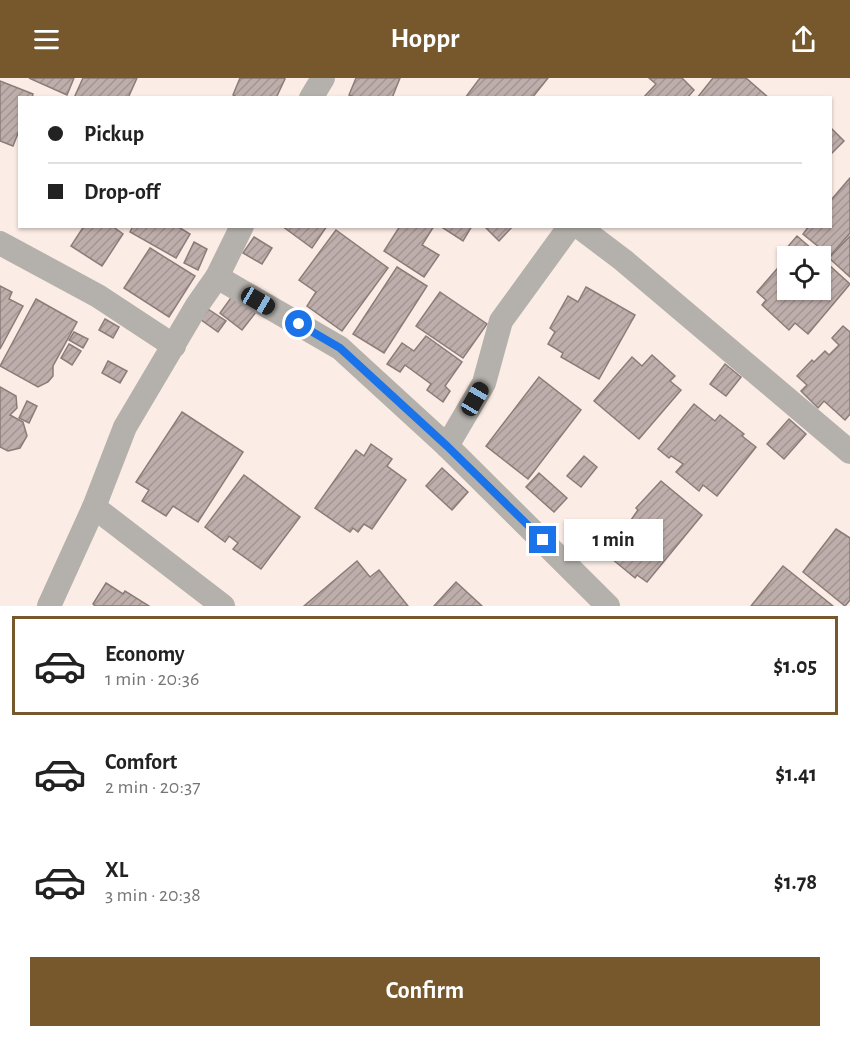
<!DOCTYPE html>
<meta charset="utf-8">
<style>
:root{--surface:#fff;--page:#f6f6f6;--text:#222;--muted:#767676;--line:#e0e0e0;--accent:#77582d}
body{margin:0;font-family:"Alegreya Sans",sans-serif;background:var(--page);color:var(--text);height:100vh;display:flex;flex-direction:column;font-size:22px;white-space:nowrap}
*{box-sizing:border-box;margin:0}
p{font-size:20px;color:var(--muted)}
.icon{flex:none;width:33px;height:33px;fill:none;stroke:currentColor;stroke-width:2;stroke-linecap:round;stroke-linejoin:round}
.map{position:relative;height:528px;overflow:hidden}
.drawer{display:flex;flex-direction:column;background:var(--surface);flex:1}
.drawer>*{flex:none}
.banner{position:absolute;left:18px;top:18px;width:814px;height:132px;border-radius:0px;box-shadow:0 2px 4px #0004;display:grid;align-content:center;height:132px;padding:0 30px;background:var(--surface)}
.buttons{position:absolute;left:777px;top:168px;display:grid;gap:12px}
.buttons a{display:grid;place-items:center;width:54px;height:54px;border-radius:0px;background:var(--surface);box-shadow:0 2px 4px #0004;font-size:30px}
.end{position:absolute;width:27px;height:27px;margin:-14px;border:8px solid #1a73e8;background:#fff;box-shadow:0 0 0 3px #fff}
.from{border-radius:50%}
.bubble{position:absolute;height:42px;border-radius:0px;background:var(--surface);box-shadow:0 2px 4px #0004;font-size:20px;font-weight:600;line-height:42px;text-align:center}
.car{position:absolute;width:18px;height:36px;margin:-18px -9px;border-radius:8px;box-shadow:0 0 4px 2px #0007;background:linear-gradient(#222 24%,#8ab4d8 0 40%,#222 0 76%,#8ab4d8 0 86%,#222 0)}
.banner b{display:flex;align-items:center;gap:21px;height:57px;font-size:22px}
.banner b+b{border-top:2px solid var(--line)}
.banner i{width:15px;height:15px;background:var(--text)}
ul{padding:10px 0 0;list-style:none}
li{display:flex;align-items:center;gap:18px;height:99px;margin:0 12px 9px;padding:0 18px;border:3px solid transparent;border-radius:0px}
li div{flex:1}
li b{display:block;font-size:22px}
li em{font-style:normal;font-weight:600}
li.active{border-color:var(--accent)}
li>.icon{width:54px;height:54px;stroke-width:1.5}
.cta{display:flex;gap:12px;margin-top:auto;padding:12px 30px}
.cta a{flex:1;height:69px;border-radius:0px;background:var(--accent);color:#fff;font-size:24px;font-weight:600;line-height:69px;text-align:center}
header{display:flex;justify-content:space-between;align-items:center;height:78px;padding:0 30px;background:var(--accent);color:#fff;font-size:27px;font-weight:600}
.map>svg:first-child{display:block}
</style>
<header><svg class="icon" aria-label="menu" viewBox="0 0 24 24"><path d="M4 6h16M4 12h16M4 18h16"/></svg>Hoppr<svg class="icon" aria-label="share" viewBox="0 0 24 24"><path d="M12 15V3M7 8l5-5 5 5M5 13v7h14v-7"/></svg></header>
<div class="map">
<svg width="850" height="528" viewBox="0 0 850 528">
<defs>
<pattern id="building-hatch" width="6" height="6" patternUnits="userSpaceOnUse" patternTransform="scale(1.5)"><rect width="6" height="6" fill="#beaeab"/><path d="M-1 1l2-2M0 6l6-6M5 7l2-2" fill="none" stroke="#a39592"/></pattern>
</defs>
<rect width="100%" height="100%" fill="#fbede5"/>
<!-- building -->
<g fill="url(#building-hatch)" stroke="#8a7c78" stroke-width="1.5">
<polygon points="29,0 74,0 67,17"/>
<polygon points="83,0 137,0 128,20 74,20"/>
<polygon points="240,0 284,0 285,1 276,20 238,20 233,17"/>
<polygon points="356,0 400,0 392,20 357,20 349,17"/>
<polygon points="480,0 548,0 532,20 465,20"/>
<polygon points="649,0 682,0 694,12 687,20 643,20 656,6"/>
<polygon points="713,0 746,0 769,20 697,20"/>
<polygon points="0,3 33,16 32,20 20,20 20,50 13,68 0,63"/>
<polygon points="831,50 844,63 831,76"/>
<polygon points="850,100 850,155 830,178 803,156 809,148 831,148 831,122"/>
<polygon points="84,148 112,148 123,156 102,188 71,168"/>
<polygon points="133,148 177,148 190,156 176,180 130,154"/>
<polygon points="282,148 327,148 312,170"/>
<polygon points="400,148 434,148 422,167 439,177 424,199 384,173"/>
<polygon points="440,148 472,148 463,163"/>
<polygon points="484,148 511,148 512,149 499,163"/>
<polygon points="336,152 388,190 342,253 307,228 316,214 299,202"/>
<polygon points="797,158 820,178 788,178 788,212 820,212 820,179 850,206 808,256 795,245 789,252 762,227 766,222 757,214 783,184 778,180"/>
<polygon points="850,158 850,199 829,180"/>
<polygon points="254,159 272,170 262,186 243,175"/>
<polygon points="194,164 207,171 198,192 184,185"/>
<polygon points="150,170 195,198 169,239 124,210"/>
<polygon points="397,189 427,208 384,275 353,256"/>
<polygon points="0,208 12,214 9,221 23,228 0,271"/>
<polygon points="586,209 635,237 599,301 561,279 563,275 548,266 555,254 550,250 568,218 578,224"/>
<polygon points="440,214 487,246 463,280 416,248"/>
<polygon points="233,217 256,234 242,252 220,235"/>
<polygon points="36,221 77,244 53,288 53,298 48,304 38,309 0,288"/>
<polygon points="208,231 226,243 218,254 200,241"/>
<polygon points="105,241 119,249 113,260 99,252"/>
<polygon points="843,248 850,254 850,336 845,342 824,323 818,330 801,313 807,307 797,298 812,282 814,284 825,273 829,277 839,267 832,260"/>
<polygon points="74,254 88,261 83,270 69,262"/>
<polygon points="426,258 462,284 445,308 450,313 443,324 427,312 431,306 405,287 400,294 387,286 402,265 414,273"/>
<polygon points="69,266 81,273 72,287 61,280"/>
<polygon points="652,277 675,298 670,303 681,312 639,361 594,323 632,279 642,288"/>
<polygon points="108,283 127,293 120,305 102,295"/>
<polygon points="725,286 741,299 726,318 710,306"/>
<polygon points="539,299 581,332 528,401 486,368"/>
<polygon points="0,309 16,318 17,330 10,337 23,344 27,358 20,370 8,373 0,369"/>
<polygon points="27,323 37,328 29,345 19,340"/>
<polygon points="694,326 715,343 720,337 744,356 742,358 756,369 717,418 703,407 699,413 676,394 683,386 671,378 669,380 658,371"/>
<polygon points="182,334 243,374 198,444 173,428 166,438 142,423 149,412 136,404"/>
<polygon points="789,341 806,356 784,381 767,366"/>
<polygon points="371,366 392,381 387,388 406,402 372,451 364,446 358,454 353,450 350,454 315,430 356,372 364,378"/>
<polygon points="584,378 597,389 581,409 567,398"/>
<polygon points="442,390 468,414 452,432 426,408"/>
<polygon points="539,395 567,420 554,434 526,409"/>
<polygon points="244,397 300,439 261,491 233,471 238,465 229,458 225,464 205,449"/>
<polygon points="661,403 702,437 647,504 637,497 635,500 606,476 632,443 631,442 638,432 636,430"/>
<polygon points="836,451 850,460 850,522 845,528 803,494"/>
<polygon points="357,483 370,499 379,492 408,528 304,528"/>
<polygon points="783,488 833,528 751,528"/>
<polygon points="456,504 482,528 434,528"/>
<polygon points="106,505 123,516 125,513 149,528 95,528 93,526"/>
</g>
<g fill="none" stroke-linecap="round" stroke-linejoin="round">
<!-- minor -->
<g stroke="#b4b0ab" stroke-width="24">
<polyline points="311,20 323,0"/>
<polyline points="578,148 623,182 850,374"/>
<polyline points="0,165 98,218 174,268"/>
<polyline points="217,199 340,270 447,368 608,528"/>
<polyline points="447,368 484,305 501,243 570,148"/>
<polyline points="94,429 223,528"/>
<polyline points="49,528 94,429 125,349 196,229 217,199 242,148"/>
</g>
</g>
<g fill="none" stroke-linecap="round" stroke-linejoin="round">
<!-- route -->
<polyline stroke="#1a73e8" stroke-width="8" points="299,246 340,270 447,368 543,462"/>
</g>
</svg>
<div class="buttons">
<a><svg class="icon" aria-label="locate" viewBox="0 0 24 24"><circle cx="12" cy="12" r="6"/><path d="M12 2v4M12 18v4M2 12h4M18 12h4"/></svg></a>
</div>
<i class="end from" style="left:299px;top:246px"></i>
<i class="end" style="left:543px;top:462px"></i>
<div class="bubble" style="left:564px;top:441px;width:99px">1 min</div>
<i class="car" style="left:258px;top:223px;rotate:120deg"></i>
<i class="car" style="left:475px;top:321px;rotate:30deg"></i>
<div class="banner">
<b><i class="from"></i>Pickup</b>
<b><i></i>Drop-off</b>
</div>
</div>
<section class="drawer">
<ul>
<li class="active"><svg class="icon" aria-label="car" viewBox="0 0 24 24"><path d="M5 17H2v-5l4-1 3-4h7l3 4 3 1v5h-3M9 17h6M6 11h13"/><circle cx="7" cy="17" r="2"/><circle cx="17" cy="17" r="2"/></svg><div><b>Economy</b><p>1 min · 20:36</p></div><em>$1.05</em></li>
<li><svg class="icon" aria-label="car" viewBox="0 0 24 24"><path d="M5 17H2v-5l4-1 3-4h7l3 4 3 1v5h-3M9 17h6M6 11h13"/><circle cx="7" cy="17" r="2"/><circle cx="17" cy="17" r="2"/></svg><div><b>Comfort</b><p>2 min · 20:37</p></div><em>$1.41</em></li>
<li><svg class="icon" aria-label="car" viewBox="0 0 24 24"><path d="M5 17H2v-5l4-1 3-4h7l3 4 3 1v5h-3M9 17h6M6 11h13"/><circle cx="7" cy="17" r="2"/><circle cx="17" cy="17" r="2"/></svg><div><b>XL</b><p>3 min · 20:38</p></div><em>$1.78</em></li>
</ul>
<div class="cta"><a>Confirm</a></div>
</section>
